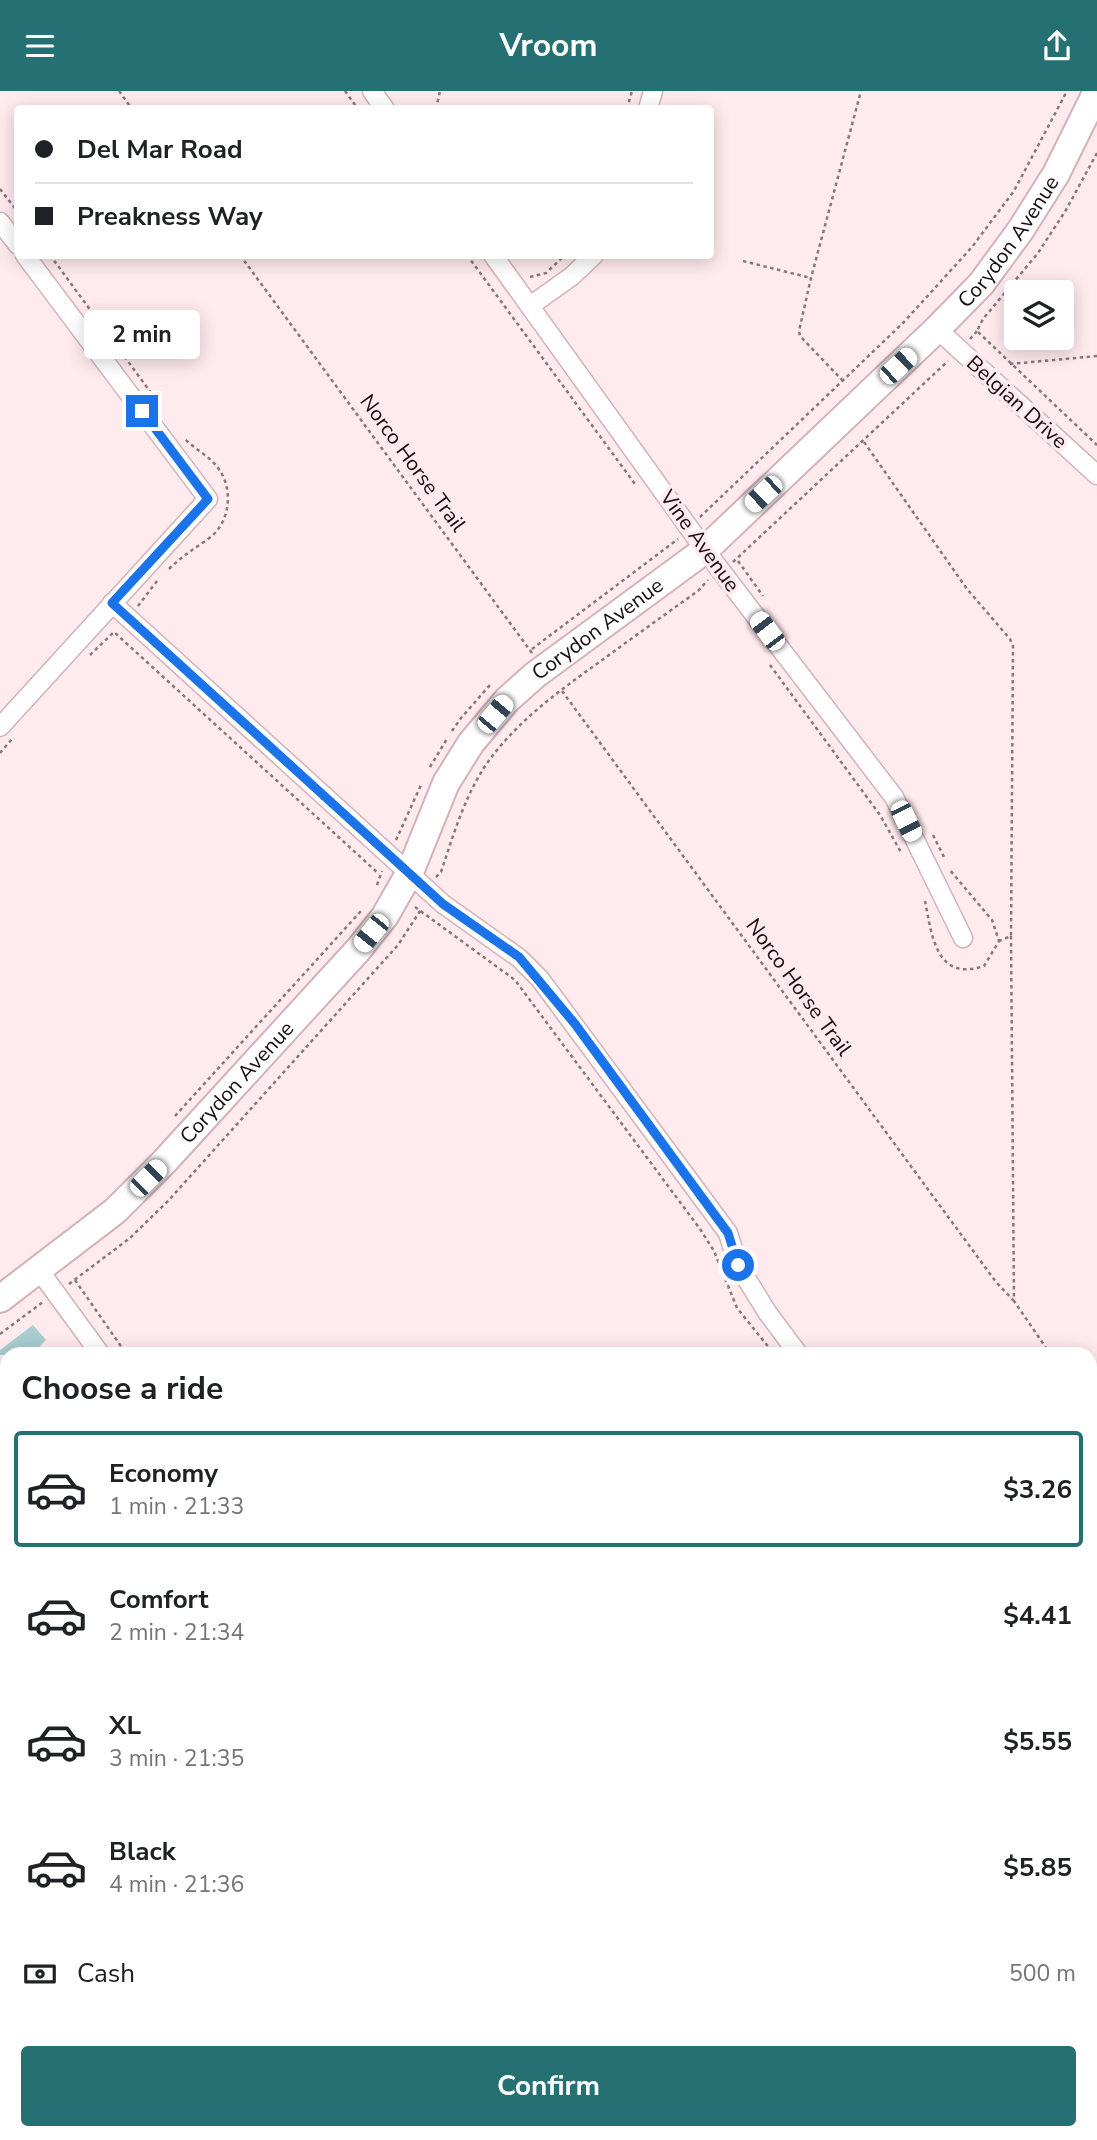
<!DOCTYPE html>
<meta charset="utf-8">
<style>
:root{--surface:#fff;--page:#f6f6f6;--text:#202124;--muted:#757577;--line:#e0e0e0;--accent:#257073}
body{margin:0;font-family:"Nunito Sans",sans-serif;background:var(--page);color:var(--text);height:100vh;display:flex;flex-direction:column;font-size:26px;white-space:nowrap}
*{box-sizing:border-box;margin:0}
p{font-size:23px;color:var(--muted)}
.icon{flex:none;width:38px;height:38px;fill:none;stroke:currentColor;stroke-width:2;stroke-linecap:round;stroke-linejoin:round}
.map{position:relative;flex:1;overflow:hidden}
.panel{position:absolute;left:0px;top:1256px;width:1097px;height:793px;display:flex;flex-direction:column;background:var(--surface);border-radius:21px 21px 0 0;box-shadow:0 4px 18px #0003}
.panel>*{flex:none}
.guide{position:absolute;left:14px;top:14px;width:700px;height:154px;border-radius:7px;box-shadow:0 4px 18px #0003;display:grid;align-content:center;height:154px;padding:0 21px;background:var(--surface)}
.buttons{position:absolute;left:1004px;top:189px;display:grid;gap:14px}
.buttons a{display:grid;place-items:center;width:70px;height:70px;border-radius:7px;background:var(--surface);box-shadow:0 4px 18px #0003;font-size:35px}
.end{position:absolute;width:32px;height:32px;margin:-16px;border:9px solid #1a73e8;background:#fff;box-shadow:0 0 0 4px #fff}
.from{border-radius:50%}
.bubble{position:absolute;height:49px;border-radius:7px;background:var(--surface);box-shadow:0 4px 18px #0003;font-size:23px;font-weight:700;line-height:49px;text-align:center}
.car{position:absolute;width:21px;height:42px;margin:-21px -10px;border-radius:9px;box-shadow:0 0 5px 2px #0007;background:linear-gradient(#fff 24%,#345 0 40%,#fff 0 76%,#345 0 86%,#fff 0)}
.guide b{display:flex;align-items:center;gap:24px;height:66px;font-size:26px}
.guide b+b{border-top:2px solid var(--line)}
.guide i{width:18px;height:18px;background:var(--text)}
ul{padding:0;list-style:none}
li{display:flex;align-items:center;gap:21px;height:116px;margin:0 14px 10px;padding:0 7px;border:4px solid transparent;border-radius:7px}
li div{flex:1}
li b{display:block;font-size:26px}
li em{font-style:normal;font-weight:700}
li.selected{border-color:var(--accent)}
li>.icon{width:63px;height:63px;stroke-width:1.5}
h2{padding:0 21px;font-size:32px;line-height:84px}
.pay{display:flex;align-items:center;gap:18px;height:77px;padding:0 21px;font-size:26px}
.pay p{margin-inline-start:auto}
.cta{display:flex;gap:14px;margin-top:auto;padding:14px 21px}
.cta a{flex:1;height:80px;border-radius:7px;background:var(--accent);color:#fff;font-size:28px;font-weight:700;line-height:80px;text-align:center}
header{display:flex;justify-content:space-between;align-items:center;height:91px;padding:0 21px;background:var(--accent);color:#fff;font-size:32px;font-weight:700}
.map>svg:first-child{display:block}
</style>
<header><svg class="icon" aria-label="menu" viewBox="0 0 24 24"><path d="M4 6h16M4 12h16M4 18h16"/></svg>Vroom<svg class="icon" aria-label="share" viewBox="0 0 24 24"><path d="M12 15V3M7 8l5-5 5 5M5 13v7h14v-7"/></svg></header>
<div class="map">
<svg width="1097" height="2049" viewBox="0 0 1097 2049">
<rect width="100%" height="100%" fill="#ffeaee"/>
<!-- building -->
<polygon fill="#a8cecf" points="33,1234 46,1249 40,1255 46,1264 0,1264 0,1259"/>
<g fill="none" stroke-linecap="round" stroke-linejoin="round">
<!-- street casing -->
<g stroke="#d3b2b9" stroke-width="21">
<g id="street">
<polyline points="372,0 385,18"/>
<polyline points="648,18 653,0"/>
<polyline points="0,131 18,154"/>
<polyline points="493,164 705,459 894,706 963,847"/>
<polyline points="530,215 572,185 594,164"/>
<polyline points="937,238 1097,384"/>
<polyline points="112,512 443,813 519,867 540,888 728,1142 738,1174 767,1221 799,1264"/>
<polyline points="0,636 208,408 25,164"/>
<polyline points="39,1179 101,1264"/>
<polyline points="1090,1659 1097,1668"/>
<polyline points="0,1717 7,1712"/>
<polyline points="0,1857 7,1869"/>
<polyline points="108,2042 113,2049"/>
<polyline points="681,2042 686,2049"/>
<polyline points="1022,2047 1024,2049"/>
</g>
</g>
<!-- secondary casing -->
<g stroke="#d3b2b9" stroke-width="30">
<g id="secondary">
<path id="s1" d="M0,1208l115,-88 49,-49 194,-212 27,-34 25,-44 36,-89 25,-40 36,-43 28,-25 170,-125 232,-221 44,-45 39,-53 36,-57 41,-83"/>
</g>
</g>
<!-- primary casing -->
<g stroke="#d3b2b9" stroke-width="32">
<g id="primary">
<polyline points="0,1493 7,1502"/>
<polyline points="0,1551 7,1561"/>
<polyline points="360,2042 365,2049"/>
<polyline points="400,2042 405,2049"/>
</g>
</g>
<!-- path -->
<g stroke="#88787c" stroke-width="2.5" stroke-dasharray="3.5 3.5" stroke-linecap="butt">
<polyline points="119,0 132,18"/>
<polyline points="345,0 358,18"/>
<polyline points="436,18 440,0"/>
<polyline points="627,18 632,0"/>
<polyline points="1097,62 1066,119 1038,162 983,228 977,240 1097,354"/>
<polyline points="0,98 18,121"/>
<polyline points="50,164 157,310"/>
<polyline points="240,164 532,562"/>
<polyline points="467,164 635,393"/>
<polyline points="743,170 811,187"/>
<polyline points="530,186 546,182 565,164"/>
<polyline points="970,248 977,240"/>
<polyline points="1010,273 1097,265"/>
<polyline points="843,290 800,245 799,240 811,187 861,0"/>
<polyline points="864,351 967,498 1010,548 1013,555 1011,845 999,850"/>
<polyline points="700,426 904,231 972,156 1014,100 1067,0"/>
<polyline points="738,470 763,505"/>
<polyline points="733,471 948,270"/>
<path d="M169,478c12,-12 25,-20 39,-30 21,-14 26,-47 12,-68 -8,-14 -25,-21 -36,-33"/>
<polyline points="138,515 157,490"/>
<polyline points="532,558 678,448"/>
<polyline points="90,564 114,541 379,783"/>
<polyline points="770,574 880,724 902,763"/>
<polyline points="562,600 996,1191 1014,1210"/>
<polyline points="452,640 461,627 490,594"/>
<polyline points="0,662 12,648"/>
<polyline points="430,676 448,646"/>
<polyline points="933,744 944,766"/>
<polyline points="396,749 421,694"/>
<path d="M436,786l5,-5c13,-39 25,-80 49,-113 29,-39 69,-68 108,-96 33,-24 66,-48 100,-72l10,-11"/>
<polyline points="377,794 382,780"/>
<path d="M925,810c7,35 11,81 59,65l15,-25 -7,-21 -43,-51"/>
<polyline points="415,816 515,889 700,1138 714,1160 737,1217 775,1264"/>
<polyline points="1011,845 1014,1210 1051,1264"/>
<polyline points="175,1025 361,820"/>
<polyline points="75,1189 127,1264"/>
<polyline points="69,1193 130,1147 168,1110 398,854 422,817"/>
<polyline points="0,1243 43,1211"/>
<polyline points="1090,1316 1097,1325"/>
<polyline points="0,1465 5,1472"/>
<polyline points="1090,1692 1097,1700"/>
<polyline points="703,2042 708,2049"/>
<polyline points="1060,2042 1062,2049"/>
</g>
<!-- street -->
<use href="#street" stroke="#fff" stroke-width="18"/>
<!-- secondary -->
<use href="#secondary" stroke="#fff" stroke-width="26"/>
<!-- primary -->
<use href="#primary" stroke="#fff" stroke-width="28"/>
</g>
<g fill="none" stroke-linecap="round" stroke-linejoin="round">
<!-- route -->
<polyline stroke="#1a73e8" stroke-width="9" points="142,320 208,408 112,512 443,813 519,866 575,933 728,1142 738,1174"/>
</g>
<g text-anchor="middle" stroke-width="7" stroke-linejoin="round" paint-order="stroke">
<!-- street labels -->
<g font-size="21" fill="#170c0f" stroke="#ffeaee">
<text dy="7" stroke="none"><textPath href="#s1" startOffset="1477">Corydon Avenue</textPath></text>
<text transform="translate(1017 311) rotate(42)" y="7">Belgian Drive</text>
<text transform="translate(413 372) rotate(54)" y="7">Norco Horse Trail</text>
<text transform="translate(700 450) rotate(54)" y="7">Vine Avenue</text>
<text dy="7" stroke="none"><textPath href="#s1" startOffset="910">Corydon Avenue</textPath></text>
<text transform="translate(799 896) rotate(54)" y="7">Norco Horse Trail</text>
<text dy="7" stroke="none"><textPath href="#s1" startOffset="322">Corydon Avenue</textPath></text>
</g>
</g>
</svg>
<div class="buttons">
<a><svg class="icon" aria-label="layers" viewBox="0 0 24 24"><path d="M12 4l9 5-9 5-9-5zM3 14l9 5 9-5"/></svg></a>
</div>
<i class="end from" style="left:738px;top:1174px"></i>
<i class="end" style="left:142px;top:320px"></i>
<div class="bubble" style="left:84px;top:219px;width:116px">2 min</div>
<i class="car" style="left:898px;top:275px;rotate:47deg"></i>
<i class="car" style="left:763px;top:403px;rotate:227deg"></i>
<i class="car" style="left:767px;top:540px;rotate:323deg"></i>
<i class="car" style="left:495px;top:623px;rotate:40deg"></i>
<i class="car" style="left:906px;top:730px;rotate:154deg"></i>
<i class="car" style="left:371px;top:842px;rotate:219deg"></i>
<i class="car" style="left:148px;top:1087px;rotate:45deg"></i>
<div class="guide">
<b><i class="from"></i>Del Mar Road</b>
<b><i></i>Preakness Way</b>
</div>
<section class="panel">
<h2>Choose a ride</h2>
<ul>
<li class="selected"><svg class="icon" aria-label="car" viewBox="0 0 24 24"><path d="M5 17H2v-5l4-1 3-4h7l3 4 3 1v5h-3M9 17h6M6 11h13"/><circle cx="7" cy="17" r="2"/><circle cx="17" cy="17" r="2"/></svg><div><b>Economy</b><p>1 min · 21:33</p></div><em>$3.26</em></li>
<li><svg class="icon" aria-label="car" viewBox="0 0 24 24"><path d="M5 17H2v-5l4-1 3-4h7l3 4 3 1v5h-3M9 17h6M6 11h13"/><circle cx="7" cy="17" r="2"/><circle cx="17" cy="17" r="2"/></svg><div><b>Comfort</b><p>2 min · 21:34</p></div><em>$4.41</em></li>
<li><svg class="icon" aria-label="car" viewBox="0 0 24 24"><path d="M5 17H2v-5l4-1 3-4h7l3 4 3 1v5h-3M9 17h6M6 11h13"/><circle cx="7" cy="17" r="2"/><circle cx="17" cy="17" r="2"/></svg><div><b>XL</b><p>3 min · 21:35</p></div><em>$5.55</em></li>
<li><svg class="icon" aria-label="car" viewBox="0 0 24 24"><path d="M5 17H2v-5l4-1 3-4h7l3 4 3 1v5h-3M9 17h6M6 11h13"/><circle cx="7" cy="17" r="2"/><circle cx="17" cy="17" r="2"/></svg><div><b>Black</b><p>4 min · 21:36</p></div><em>$5.85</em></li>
</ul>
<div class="pay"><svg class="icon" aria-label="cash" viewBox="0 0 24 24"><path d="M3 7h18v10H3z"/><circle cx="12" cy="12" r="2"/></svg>Cash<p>500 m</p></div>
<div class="cta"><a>Confirm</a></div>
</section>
</div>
